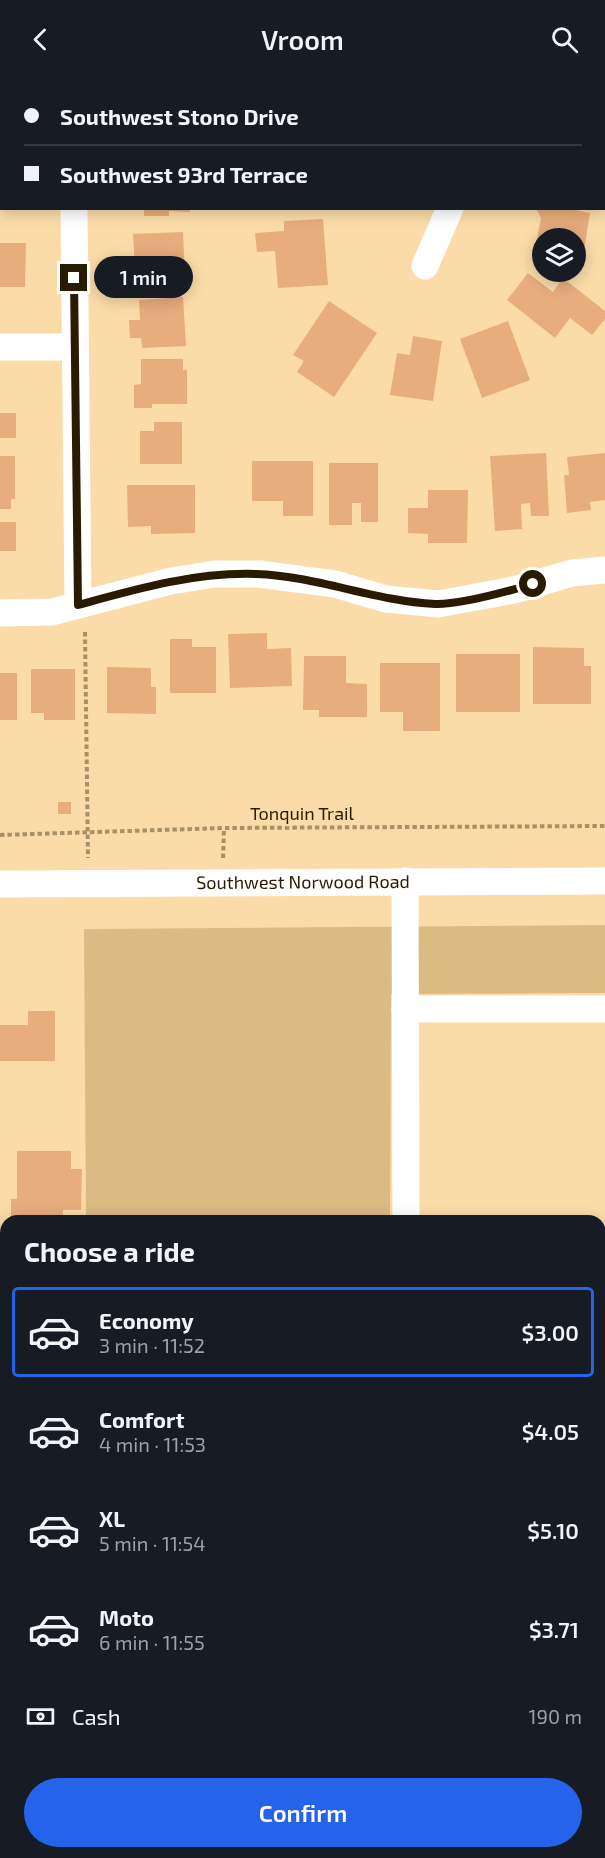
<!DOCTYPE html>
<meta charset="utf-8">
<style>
:root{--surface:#171b24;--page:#242831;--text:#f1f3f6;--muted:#9ea1a6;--line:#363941;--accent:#2563eb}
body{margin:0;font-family:"Exo 2",sans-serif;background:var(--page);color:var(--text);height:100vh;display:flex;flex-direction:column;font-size:22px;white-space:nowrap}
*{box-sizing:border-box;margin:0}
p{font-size:20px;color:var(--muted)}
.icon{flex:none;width:33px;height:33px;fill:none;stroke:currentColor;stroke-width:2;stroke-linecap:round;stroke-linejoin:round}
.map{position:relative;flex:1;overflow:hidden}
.details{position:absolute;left:0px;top:1137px;width:606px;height:644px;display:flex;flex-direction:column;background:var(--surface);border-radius:18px 18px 0 0;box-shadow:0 3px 15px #0003}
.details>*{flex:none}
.banner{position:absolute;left:0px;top:0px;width:606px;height:132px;box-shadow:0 3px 15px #0003;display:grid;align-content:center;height:132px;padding:0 24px;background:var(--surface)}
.fabs{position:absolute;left:532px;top:150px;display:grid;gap:12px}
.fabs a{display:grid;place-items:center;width:54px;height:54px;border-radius:50%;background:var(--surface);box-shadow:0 3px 15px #0003;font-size:30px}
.end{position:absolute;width:27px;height:27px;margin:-14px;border:8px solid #291b01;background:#fff;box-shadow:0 0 0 3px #fff}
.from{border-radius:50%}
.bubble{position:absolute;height:42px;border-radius:21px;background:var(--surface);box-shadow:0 3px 15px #0003;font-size:20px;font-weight:600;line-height:42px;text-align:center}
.banner b{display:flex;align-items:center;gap:21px;height:57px;font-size:22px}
.banner b+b{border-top:2px solid var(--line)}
.banner i{width:15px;height:15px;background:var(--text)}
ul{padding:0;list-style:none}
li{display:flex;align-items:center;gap:18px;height:90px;margin:0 12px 9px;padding:0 12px;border:3px solid transparent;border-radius:6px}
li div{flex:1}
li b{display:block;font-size:22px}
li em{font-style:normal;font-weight:600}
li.selected{border-color:var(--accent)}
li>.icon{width:54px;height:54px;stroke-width:1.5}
h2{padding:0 24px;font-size:27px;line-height:72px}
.pay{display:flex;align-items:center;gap:15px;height:66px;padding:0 24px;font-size:22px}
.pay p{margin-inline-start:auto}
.button{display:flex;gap:12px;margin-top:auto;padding:12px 24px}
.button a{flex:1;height:69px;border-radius:36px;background:var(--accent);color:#fff;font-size:24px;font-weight:600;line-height:69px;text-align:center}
header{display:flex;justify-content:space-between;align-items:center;height:78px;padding:0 24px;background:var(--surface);font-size:27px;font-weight:600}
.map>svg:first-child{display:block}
</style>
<header><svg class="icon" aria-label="back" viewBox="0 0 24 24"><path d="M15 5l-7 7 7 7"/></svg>Vroom<svg class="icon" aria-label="search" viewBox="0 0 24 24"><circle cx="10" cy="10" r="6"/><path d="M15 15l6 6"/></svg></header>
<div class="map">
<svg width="605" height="1780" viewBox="0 0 605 1780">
<rect width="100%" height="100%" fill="#fbdca9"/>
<!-- green -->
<polygon fill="#dcbb83" points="605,847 605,915 391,916 390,1143 86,1143 84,851"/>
<!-- building -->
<g fill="#e7ad7d">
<polygon points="144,130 190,130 190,134 169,133 169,138 144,138"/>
<polygon points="536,130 567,130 590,135 582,185 576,184 576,160 543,160 543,178 534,176 541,140"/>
<polygon points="323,141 328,207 278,210 275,173 257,174 255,155 284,153 284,143"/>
<polygon points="183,154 185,202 136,204 133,156"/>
<polygon points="0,165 26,165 25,209 0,209"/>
<polygon points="528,195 553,214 563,200 605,233 605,241 592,257 570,240 555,260 507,222"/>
<polygon points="183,219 186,268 142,270 141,260 130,260 129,242 140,242 139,222"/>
<polygon points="329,223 377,255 334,319 297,294 304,283 293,277"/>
<polygon points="508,243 530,302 482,320 460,261"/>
<polygon points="413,258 442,263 433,323 390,317 397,275 410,277"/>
<polygon points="141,281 183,281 183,292 187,292 187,326 152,326 152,330 134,330 134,307 141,306"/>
<rect x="0" y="335" width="16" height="25"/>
<polygon points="154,344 182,344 182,386 140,386 140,353 154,353"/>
<polygon points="546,375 549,438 531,438 530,425 521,426 522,451 495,453 490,378"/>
<polygon points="605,375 605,422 590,424 591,432 567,435 564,397 569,397 567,379"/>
<polygon points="0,378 15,378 15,421 11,421 11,431 0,431"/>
<polygon points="252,383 313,383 313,438 283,438 283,423 252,423"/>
<polygon points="329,385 378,385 378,444 361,444 361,425 352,425 352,447 329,447"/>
<polygon points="127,407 195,407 195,455 151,456 151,448 128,449"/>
<polygon points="428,412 468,412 467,465 428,465 428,456 408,455 408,430 428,430"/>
<rect x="0" y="444" width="16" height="29"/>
<polygon points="267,555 267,571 291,570 292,608 230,610 228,556"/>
<polygon points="170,561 192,561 192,569 216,569 216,615 170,615"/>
<polygon points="533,569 584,570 584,588 591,588 591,626 533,626"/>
<rect x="456" y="576" width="64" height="58"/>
<polygon points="304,578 346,578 346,605 367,606 367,639 319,639 319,632 303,632"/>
<polygon points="380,585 440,585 440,653 403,653 403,634 380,634"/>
<polygon points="107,589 151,590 151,609 156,609 156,636 107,635"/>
<polygon points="31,591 75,591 75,642 44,642 44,635 31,635"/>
<rect x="0" y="595" width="17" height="47"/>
<rect x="58" y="724" width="13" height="12"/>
<polygon points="28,933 55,933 55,983 0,983 0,947 28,947"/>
<polygon points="17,1073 71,1073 71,1091 82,1091 81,1132 63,1132 63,1143 11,1143 11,1121 17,1121"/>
</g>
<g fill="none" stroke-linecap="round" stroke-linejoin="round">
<!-- path -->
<g stroke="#a89067" stroke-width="4" stroke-dasharray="4.5 3" stroke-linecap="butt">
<polyline points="85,554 88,780"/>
<polyline points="0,757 224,750 605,748"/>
<polyline points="223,780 224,750"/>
</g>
<!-- minor -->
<g stroke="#fff" stroke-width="27">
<polyline points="418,0 418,2"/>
<polyline points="79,2 79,0"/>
<polyline points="74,130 78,527"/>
<polyline points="425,188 450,130"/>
<polyline points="0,269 73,269"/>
<polyline points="0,535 52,534 171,503 215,496 259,496 335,506 386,521 438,526 514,512 572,495 605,492"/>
<polyline points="405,803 406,1143"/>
<path id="s1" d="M0,806l605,-3"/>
<polyline points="405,931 605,931"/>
<polyline points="600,1462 605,1454"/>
<polyline points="600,1746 605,1754"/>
<polyline points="162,1780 166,1774"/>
</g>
</g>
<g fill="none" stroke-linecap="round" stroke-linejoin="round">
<!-- route -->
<path stroke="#291b01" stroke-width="8" d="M74,200l4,327c58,-16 117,-33 178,-31 61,2 118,27 179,30 25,1 74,-13 98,-20"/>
</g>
<g text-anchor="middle" stroke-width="4.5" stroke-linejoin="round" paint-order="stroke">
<!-- street labels -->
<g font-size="18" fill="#291b01" stroke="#fbdca9">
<text x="302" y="742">Tonquin Trail</text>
<text dy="6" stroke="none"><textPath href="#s1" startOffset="303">Southwest Norwood Road</textPath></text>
</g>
</g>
</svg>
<div class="fabs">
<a><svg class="icon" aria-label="layers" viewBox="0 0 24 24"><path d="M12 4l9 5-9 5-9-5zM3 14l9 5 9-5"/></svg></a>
</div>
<i class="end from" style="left:533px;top:506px"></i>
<i class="end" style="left:74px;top:200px"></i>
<div class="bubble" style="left:94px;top:178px;width:99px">1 min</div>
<div class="banner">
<b><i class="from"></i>Southwest Stono Drive</b>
<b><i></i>Southwest 93rd Terrace</b>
</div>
<section class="details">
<h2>Choose a ride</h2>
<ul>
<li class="selected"><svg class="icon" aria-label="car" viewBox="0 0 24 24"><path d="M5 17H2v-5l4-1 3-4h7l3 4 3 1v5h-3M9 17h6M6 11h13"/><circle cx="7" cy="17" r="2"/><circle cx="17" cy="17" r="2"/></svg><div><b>Economy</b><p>3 min · 11:52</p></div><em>$3.00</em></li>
<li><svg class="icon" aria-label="car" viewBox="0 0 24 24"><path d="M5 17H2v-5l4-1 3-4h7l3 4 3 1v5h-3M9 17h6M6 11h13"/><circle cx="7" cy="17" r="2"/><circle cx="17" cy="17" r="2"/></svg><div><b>Comfort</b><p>4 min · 11:53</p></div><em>$4.05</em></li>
<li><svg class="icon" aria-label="car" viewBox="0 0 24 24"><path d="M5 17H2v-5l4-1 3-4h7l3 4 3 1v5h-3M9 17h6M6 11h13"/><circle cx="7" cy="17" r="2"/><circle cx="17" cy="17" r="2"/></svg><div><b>XL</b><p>5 min · 11:54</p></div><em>$5.10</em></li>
<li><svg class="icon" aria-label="car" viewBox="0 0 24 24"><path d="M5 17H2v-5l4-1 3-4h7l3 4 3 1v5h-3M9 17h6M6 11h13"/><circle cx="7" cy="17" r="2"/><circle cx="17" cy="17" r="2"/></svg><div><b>Moto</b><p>6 min · 11:55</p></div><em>$3.71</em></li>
</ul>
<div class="pay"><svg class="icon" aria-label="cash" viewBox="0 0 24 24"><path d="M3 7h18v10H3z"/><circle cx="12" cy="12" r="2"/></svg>Cash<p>190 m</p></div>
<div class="button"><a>Confirm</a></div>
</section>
</div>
